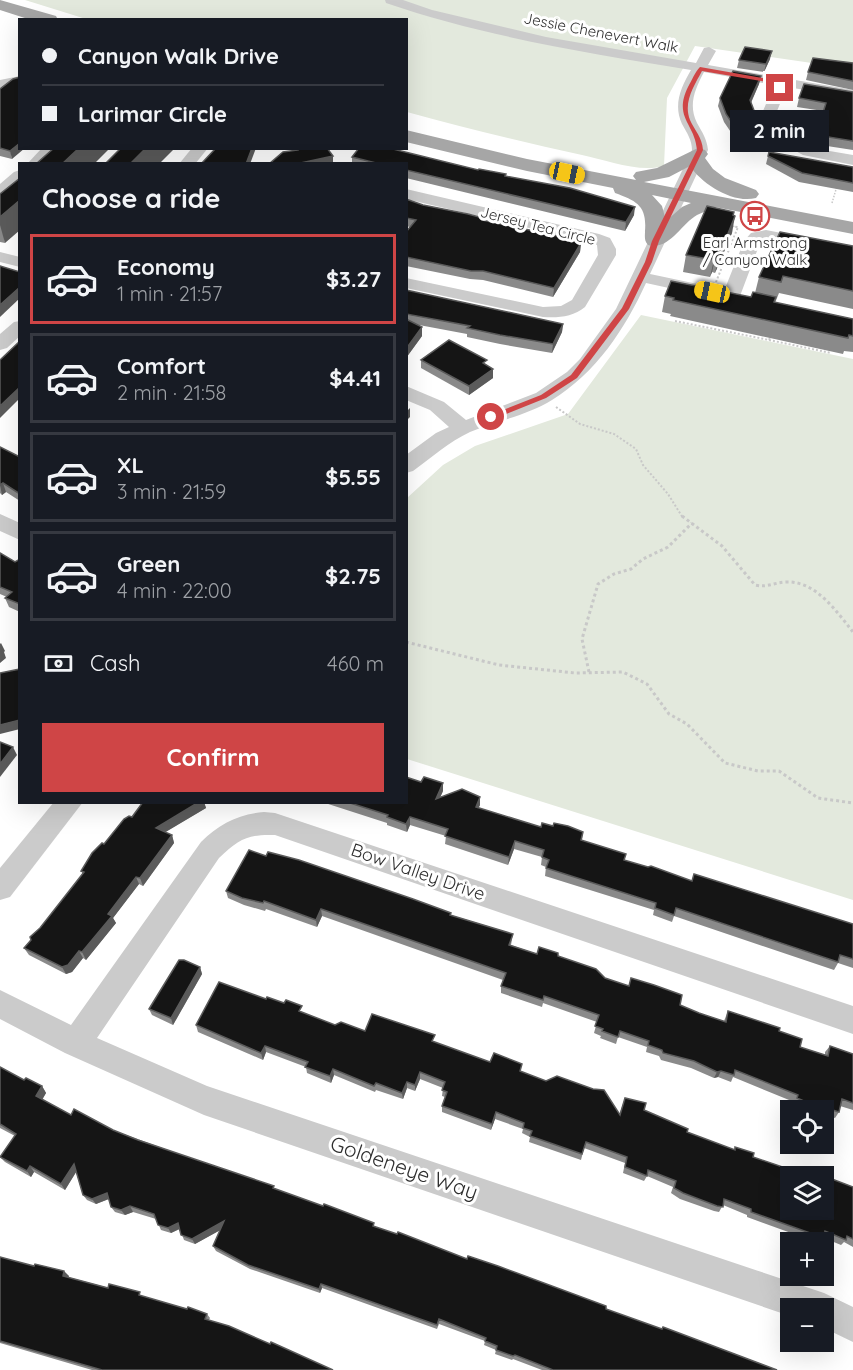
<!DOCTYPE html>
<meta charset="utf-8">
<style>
:root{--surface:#171b24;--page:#20242c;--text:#f1f3f6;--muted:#9ea1a6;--line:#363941;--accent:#cf4546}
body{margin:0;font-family:Quicksand,sans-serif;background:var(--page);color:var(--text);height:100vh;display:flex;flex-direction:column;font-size:22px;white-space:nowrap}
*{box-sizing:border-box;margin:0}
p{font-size:20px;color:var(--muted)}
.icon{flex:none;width:33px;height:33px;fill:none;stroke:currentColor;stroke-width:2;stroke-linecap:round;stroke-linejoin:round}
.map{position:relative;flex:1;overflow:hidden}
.panel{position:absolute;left:18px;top:162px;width:390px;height:642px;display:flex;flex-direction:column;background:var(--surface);border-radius:0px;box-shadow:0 6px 24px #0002}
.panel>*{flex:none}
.hud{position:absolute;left:18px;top:18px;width:390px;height:132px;border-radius:0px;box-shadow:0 6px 24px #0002;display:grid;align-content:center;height:132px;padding:0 24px;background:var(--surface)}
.tools{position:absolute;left:780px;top:1100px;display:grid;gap:12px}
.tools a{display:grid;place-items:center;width:54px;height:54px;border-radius:0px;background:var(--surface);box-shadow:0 6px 24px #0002;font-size:30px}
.end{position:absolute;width:27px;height:27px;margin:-14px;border:8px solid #cf4546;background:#fff;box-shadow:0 0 0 3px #fff}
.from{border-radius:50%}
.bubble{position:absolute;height:42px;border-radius:0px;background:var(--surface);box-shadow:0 6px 24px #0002;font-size:20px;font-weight:800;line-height:42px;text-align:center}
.car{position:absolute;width:18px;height:36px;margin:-18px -9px;border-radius:8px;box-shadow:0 0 4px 2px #0007;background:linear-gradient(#f5c518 24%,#345 0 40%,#f5c518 0 76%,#345 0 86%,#f5c518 0)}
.hud b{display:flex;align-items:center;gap:21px;height:57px;font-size:22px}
.hud b+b{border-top:2px solid var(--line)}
.hud i{width:15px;height:15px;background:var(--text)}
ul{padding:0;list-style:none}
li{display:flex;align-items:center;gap:18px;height:90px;margin:0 12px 9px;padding:0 12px;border:3px solid var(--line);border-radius:0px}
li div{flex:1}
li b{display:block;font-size:22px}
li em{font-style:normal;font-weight:800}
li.on{border-color:var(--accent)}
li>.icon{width:54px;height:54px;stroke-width:1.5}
h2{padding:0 24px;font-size:27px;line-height:72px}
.pay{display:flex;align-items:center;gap:15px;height:66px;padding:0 24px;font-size:22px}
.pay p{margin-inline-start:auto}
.action{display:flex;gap:12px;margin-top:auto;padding:12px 24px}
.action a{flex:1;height:69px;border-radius:0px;background:var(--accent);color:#fff;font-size:24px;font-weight:800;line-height:69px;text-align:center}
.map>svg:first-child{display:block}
</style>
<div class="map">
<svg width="853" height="1370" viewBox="0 0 853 1370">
<rect width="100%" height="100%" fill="#fff"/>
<!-- green -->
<g fill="#e3e9dd">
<path d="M25,0h828v69l-158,-23 -28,52 -3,68c-25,7 -58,-6 -82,-11 -59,-13 -117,-27 -175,-43l-1,-92 -320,-1z"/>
<polygon points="641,315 853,359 853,900 407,759 407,498 443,465 475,446 568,414"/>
</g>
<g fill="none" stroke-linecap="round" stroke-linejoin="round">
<!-- path-far2 -->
<g stroke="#c8c8c8" stroke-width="1.5" stroke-dasharray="1.5 1.5" stroke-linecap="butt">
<polyline points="832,203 837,186"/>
<polyline points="730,226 738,227"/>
</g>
<!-- path-far1 -->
<g stroke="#c8c8c8" stroke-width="2" stroke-dasharray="2 2" stroke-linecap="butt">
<polyline points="716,282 738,227 730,226"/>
<polyline points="675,321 769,340 771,335"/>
<polyline points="769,340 831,353"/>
<polyline points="556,407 580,424 614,434 636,449 643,465 668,494 683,518"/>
</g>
<!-- path -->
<g stroke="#c8c8c8" stroke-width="3" stroke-dasharray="3 3" stroke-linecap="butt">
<path d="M682,516l40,30 33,39c13,3 20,-3 32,-3 29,-1 50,30 66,50"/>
<polyline points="406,642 499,665 575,673 623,672 647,684 669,714 687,724 725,763 758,771 779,771 818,798 853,803"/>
<polyline points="589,672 582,639 598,584 614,574 631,569 643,559 668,547 692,523"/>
</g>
<!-- minor -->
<g fill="#cbcbcb" fill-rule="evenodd">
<path d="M385,0h18l29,10 114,27 150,26 8,-15 5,-1 7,4 -8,14 145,25v8l-66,-11 -10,24 2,7 17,22 16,8 41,7v10l-50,-10 -17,-9 -21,-27 -2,-8 11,-26 -70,-13c-9,17 -16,33 -7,51 5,9 10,16 11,27l-58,124 57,12 3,4 -3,4 -6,1 -55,-12c-21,46 -50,90 -94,117 -24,15 -55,21 -82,32 -21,10 -38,25 -57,39l-7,2v-18l30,-22 13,-6 -19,-17 -24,-10v-14l38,16 22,18 70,-27 31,-21 13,-13 36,-50 76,-159c0,-10 -5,-17 -10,-26 -9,-19 -1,-37 9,-54 -102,-17 -206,-33 -305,-67z"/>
<polygon points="20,76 20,84 0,88 0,80"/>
<polygon points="42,148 59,148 44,164 27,164"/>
<polygon points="192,148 208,148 195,164 179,164"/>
<polygon points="20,170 20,184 6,195 0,197 0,184 14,172"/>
<path d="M406,189l193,45 11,4 6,11v6l-31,52c-12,10 -27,11 -42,10l-137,-29v-10l137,29 18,-1 11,-6 26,-45 -1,-10 -9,-3 -182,-43z"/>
<polygon points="766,230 853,247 853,257 763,241 760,243 740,296 737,300 725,300 722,296 744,241 751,233"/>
<polygon points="0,252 20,257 20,267 0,262"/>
<polygon points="20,321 20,336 7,348 0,350 0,334 14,322"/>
<polygon points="0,514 20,523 20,540 0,531"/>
<polygon points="54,802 83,802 10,897 0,900 0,868"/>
<path d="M264,812l11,1 578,193v28l-578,-199c-27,-1 -36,4 -56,23l-122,180 110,48 617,207 29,14v35l-29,-14v-20h-34v8l-586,-201 -139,-62 -65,-34v-29l71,35 130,-183c18,-18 37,-28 63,-30z"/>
</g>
<!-- major -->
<g fill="#a6a6a6" fill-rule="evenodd">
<polygon points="0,0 56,16 58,20 31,20 0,10"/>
<path d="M406,130l121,29 109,21 -3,-4 3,-4 21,-4 41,-20 7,2 3,4 -3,4 8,11 12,9 31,12 3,4 -3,4c-23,6 -54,-14 -66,-32l-21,11 -25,5 209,40v12l-138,-27c-6,3 -12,5 -18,8 -16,9 -28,36 -49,30 -4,-5 -3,-7 -3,-14 2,-25 -8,-30 -30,-38l-2,-5 -86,-17 -121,-29zM652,195l39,8 -9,4 -16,14 -4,-15z"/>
</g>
</g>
<!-- wall -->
<g fill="#8a8a8a">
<polygon points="770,59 764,72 737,68 739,60"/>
<polygon points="853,63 853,90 806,80 808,72"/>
<polygon points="761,76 759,84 751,103 760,126 759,135 746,133 743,150 724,122 718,106 720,98"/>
<polygon points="0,89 12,159 0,156"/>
<polygon points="853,92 853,150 814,144 823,111 797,107 799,98"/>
<polygon points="769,152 853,167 853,192 799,182 766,164"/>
<polygon points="352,157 506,174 506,176 634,215 625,231 406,178 406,164 352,164"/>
<polygon points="0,194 5,243 0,242"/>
<polygon points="406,199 423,205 483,220 581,243 580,252 553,297 483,280 470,279 406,266 406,232 410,227 406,226"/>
<polygon points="733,215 732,233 715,273 712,272 710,277 683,272 686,255"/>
<polygon points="853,246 853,309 779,293 775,303 853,319 853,352 844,351 843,354 670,316 671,314 662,312 665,296 751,297 755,293 759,277"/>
<polygon points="406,290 563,324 562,332 552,353 500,344 467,337 467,334 419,325 422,336 406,358"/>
<polygon points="421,360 487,366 493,369 493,378 469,395 421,368"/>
<polygon points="0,447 20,457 20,501 6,492 2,495 0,493"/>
<polygon points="0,553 15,562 20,559 20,612 9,607 5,598 7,597 0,594"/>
<polygon points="443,791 440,797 480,797 480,805 478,808 541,827 553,826 583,832 582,840 624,860 692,881 853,924 853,968 838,963 834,970 674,916 672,922 653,915 654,910 545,876 546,867 541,865 542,857 514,849 508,865 445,844 446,836 410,825 407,832 387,825 387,823 322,802 406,802"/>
<polygon points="143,802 204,802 206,808 165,832 172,835 174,843 143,886 139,884 113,918 116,923 86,960 83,958 72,972 66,974 29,955 24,948 83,874 81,871 104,844 132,817"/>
<polygon points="226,891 451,915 513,934 511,945 537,954 558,956 605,978 699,1013 724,1021 728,1011 779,1031 800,1047 825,1055 825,1052 830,1046 853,1054 853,1110 840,1106 839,1112 835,1118 824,1115 824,1110 807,1110 793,1104 794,1102 733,1077 731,1082 718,1077 714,1078 691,1068 661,1060 659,1056 646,1052 647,1047 618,1037 616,1044 600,1038 601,1036 594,1033 597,1022 543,1003 542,1007 501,993 501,986 503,980 322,916 317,927 266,909 265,911 244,905 228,898"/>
<polygon points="200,967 202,974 173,1025 152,1015 149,1009"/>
<polygon points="303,1013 335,1025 365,1031 434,1042 490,1062 521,1072 619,1115 625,1098 644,1110 687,1132 734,1150 735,1147 753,1157 829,1183 832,1179 853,1187 853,1247 844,1242 841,1245 824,1238 820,1242 816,1242 747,1217 747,1215 723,1205 719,1212 714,1211 680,1199 671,1193 673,1187 647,1176 644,1181 623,1173 625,1163 584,1148 581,1160 529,1142 530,1137 522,1133 523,1129 495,1119 491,1130 442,1112 442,1106 445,1097 442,1096 443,1088 420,1079 415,1091 407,1088 403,1099 376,1090 375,1092 334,1075 331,1083 307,1073 306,1067 266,1052 263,1060 198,1032 196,1025"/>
<polygon points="0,1067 24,1080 42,1086 46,1093 42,1099 71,1115 323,1206 374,1223 374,1227 467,1259 661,1329 663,1327 777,1370 542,1370 513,1359 512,1360 495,1354 496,1350 484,1345 485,1341 439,1324 437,1329 322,1288 320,1293 250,1269 216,1251 213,1246 220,1230 195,1244 184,1240 180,1229 171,1233 161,1230 156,1219 133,1212 125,1215 115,1212 111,1207 109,1199 96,1204 87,1200 83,1195 76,1172 65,1190 34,1172 31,1177 5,1162 0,1157 15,1136 0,1128"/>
<polygon points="0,1257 69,1276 68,1277 207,1314 210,1318 209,1320 333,1370 92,1370 0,1343"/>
</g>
<!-- shaded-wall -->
<g fill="#5b5b5b">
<polygon points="772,51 770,59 764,72 766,64"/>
<polygon points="761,76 759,84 748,109 750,100"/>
<polygon points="20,143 20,148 25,148 12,159 10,151"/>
<polygon points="79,148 110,148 94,164 62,164"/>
<polygon points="146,148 175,148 159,164 130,164"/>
<polygon points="252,148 256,148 250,164 246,164"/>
<polygon points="333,156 333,164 296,164"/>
<polygon points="20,200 20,230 5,243 0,225 0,217"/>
<polygon points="635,207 634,215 625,231 626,222"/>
<polygon points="735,216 732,233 715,273 719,256"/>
<polygon points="581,243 580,252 553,297 554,288"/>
<polygon points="716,255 712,272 710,277 714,260"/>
<polygon points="20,287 20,298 0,317 0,305"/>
<polygon points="563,324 562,332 552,353 553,344"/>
<polygon points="422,327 422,336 406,358 406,349"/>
<polygon points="493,369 493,378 469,395 469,386"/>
<polygon points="20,387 20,398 0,418 0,406"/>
<polygon points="410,408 410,417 406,421 406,412"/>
<polygon points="3,483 6,492 2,495 0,485"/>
<polygon points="1,643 5,651 4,652 6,658 0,663 0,644"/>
<polygon points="20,720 20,729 0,734 0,725"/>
<polygon points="13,747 17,755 0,777 0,764"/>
<polygon points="443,783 443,791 436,807 436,799"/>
<polygon points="480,797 480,805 475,815 476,807"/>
<polygon points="199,802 204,802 206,808 159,836 156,828"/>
<polygon points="410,817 410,825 407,832 406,824"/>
<polygon points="172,835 174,843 143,886 140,878"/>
<polygon points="515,841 514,849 508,865 509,857"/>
<polygon points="136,877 139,884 113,918 116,923 86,960 82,952 108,914"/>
<polygon points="321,909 322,916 317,927 316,920"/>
<polygon points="79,951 83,958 72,972 66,974 62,967"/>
<polygon points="200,967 202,974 173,1025 171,1018"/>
<polygon points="265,1046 266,1052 263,1060 261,1053"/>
<polygon points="333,1069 334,1075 331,1083 330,1076"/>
<polygon points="721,1071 718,1077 714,1078 717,1072"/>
<polygon points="420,1072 420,1079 415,1091 415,1085"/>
<polygon points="407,1082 407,1088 403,1099 402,1093"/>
<polygon points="42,1086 46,1093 41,1102 36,1096"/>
<polygon points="496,1112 495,1119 491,1130 492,1124"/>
<polygon points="74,1164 78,1169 65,1190 61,1184"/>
<polygon points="30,1166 34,1172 31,1177 27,1171"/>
<polygon points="107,1193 111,1198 96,1204 92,1199"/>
<polygon points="130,1206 133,1212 125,1215 121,1210"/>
<polygon points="224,1221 226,1227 195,1244 192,1239"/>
<polygon points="178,1223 181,1228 171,1233 168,1228"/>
<polygon points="64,1271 69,1276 67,1281 63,1276"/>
<polygon points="321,1284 322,1288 320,1293 319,1289"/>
</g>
<!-- building -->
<g fill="#151515" stroke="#5b5b5b" stroke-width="1.5">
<polygon points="745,47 772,51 766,64 739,60"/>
<polygon points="813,58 853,63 853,81 808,72"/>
<polygon points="733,71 761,76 750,100 760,126 748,124 745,142 726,114 720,98"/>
<polygon points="20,77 20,143 10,151 0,148 0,89 13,79"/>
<polygon points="804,84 853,92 853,141 816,135 826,103 799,98"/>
<polygon points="54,148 79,148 62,164 36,164"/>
<polygon points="121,148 146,148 130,164 105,164"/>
<polygon points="216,148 252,148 246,164 201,164"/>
<polygon points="297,148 327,148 333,156 296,164 269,164 283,152 298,150"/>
<polygon points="359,148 389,148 478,170 479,169 506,174 505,176 570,188 635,207 626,222 406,170 406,164 380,164 352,157"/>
<polygon points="769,152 853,167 853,183 802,173 768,156"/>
<polygon points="20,178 20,200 0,217 0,194"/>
<polygon points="406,199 423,205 468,214 483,218 482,220 577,240 576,242 581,243 554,288 483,271 471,271 406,257 406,232 416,220 406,218"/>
<polygon points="707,206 734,212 733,215 735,216 719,256 716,255 714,260 686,255"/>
<polygon points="780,232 853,246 853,291 783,276 781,282 759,277"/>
<polygon points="0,266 20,272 20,287 0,305"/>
<polygon points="671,281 751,297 753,292 776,297 774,302 853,319 853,336 849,335 848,338 673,300 674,298 665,296"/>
<polygon points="406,290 563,324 553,344 500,335 467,328 470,326 406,314"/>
<polygon points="406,319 422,327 406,349"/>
<polygon points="449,340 487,360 483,363 493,369 469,386 421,360"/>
<polygon points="20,341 20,387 0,406 0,360"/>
<polygon points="0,447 20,457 20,494 3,483 0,485"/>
<polygon points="0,553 15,562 20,559 20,604 5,598 12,592 0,587"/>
<polygon points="20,669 20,720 0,725 0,673"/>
<polygon points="0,742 13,747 0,764"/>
<polygon points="406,777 421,782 424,777 443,783 436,799 462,789 480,797 476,807 541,827 542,823 553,826 554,823 568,826 583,832 581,840 626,854 624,860 648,867 651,866 692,881 694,874 853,924 853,959 840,955 838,962 676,908 674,915 655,908 656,903 546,868 549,860 542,857 544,850 515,841 509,857 445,836 448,829 410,817 406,824 387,817 388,815 347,802 406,802"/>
<polygon points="143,802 199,802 156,828 172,835 140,878 136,877 108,914 112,916 82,952 79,951 68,965 62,967 24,948 31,940 30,937 40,928 84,872 81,871 92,853 102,843 104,844 124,819 129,816 132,817"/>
<polygon points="249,850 266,856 268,852 299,860 413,899 451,913 450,915 513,934 509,945 537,954 539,947 558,953 558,956 596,969 605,978 629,986 631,978 654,985 682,995 680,1005 699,1013 726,1022 728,1011 780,1028 779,1031 802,1039 800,1047 828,1056 830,1046 853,1054 853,1103 842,1099 839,1112 826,1108 822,1109 797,1098 798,1095 735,1070 734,1075 721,1071 717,1072 694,1061 663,1053 662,1050 648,1045 649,1041 620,1031 618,1037 602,1031 603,1029 595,1026 599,1015 544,996 543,1000 501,986 506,973 321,909 316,920 264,901 263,903 242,898 226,891"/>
<polygon points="179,960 184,960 200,967 171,1018 149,1009"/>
<polygon points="219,982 266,999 267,997 284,1003 286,1000 302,1006 299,1011 335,1025 341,1022 365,1031 372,1014 435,1035 432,1041 490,1062 494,1053 522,1064 520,1071 546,1081 557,1076 593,1089 604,1090 620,1115 625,1098 646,1103 644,1110 688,1129 687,1132 735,1150 735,1147 754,1153 753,1157 809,1176 790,1176 790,1209 824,1209 824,1181 831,1184 832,1179 853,1187 853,1239 847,1236 846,1240 825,1231 824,1238 751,1212 751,1209 724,1199 723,1207 717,1206 683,1193 674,1188 676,1181 648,1170 647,1176 625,1167 627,1157 586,1142 582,1154 530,1136 532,1131 523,1128 524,1123 496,1112 492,1124 442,1106 447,1092 442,1090 445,1082 420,1072 415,1085 407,1082 402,1093 376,1083 374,1086 333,1069 330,1076 305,1067 308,1062 265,1046 261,1053 196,1025"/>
<polygon points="0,1067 24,1080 26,1078 42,1086 36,1096 71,1115 74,1109 113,1130 138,1140 274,1186 273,1188 323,1206 324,1204 374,1223 373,1226 397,1234 398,1232 467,1259 468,1256 498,1266 606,1306 606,1309 662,1329 663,1327 777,1370 553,1370 515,1355 513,1356 496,1350 497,1346 485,1341 486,1338 439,1319 437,1325 321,1284 319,1289 248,1265 213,1246 224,1221 192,1239 181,1235 178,1223 168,1228 158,1225 154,1214 130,1206 121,1210 111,1207 107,1193 92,1199 83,1195 74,1164 61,1184 30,1166 27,1171 0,1157 16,1134 0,1124"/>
<polygon points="0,1257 34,1266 35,1264 64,1271 63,1276 108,1288 109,1284 140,1292 139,1295 187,1309 188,1307 207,1314 205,1319 229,1326 270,1344 271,1342 333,1370 102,1370 0,1341"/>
</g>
<!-- route -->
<path fill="#cf4546" d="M700,67l85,15 -5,8 -3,-2 2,-4 -77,-13c-8,15 -19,31 -12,49 5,11 12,17 13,30l-44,91 -7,21 -23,47 -52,69 -31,20 -52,21h-6v-3l53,-21 30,-20 51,-67 23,-46 7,-21 45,-91c-2,-27 -24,-32 -9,-63 4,-7 7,-15 12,-20z"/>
<!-- icons -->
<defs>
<g id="bus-ring" transform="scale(1.5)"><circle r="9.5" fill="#fff" stroke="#cf4546" stroke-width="1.5"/><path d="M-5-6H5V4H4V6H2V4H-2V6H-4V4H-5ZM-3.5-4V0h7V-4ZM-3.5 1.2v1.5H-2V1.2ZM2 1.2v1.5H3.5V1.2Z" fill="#cf4546"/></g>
</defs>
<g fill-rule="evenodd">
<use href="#bus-ring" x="755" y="216"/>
</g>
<g text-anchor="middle" stroke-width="6" stroke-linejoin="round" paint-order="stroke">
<!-- far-street labels -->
<g font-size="15" fill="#2e2e2e" stroke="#fff">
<text transform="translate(601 33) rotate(11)" y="5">Jessie Chenevert Walk</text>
<text transform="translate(538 226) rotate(14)" y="5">Jersey Tea Circle</text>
</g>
<!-- far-poi labels -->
<g font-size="15" fill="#2e2e2e" stroke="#fff">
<text x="755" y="248">Earl Armstrong<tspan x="755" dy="17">/ Canyon Walk</tspan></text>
</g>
<!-- street labels -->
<g font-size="18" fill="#2e2e2e" stroke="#fff">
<text transform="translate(418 872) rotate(19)" y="6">Bow Valley Drive</text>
</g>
<!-- near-street labels -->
<g font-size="21" fill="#2e2e2e" stroke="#fff">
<text transform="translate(404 1168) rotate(19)" y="7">Goldeneye Way</text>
</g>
</g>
</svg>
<div class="tools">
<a><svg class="icon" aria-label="locate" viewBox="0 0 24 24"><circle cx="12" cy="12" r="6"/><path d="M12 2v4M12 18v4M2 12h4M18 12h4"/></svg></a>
<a><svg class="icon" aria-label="layers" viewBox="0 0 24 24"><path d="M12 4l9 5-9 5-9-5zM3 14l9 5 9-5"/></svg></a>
<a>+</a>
<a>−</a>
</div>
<i class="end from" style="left:491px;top:417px"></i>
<i class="end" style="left:780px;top:88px"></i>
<div class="bubble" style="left:730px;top:110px;width:99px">2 min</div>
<i class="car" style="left:567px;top:173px;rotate:102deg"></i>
<i class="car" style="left:712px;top:292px;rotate:282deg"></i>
<div class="hud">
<b><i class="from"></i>Canyon Walk Drive</b>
<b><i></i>Larimar Circle</b>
</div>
<section class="panel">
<h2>Choose a ride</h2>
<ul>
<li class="on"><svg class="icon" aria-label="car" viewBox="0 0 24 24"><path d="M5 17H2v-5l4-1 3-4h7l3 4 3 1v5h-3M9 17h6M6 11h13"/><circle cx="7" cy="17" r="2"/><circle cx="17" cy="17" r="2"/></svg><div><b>Economy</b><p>1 min · 21:57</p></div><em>$3.27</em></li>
<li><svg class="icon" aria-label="car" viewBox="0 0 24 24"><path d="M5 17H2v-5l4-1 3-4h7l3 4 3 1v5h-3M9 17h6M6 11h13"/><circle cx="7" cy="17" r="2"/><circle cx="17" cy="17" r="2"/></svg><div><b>Comfort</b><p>2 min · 21:58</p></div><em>$4.41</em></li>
<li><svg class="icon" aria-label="car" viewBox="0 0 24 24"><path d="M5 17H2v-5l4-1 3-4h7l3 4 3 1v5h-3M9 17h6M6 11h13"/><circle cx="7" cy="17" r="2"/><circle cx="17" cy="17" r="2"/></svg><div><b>XL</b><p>3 min · 21:59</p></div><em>$5.55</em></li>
<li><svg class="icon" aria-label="car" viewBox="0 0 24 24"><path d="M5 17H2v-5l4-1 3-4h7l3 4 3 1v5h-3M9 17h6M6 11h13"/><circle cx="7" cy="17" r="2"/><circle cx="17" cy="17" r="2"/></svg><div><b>Green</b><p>4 min · 22:00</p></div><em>$2.75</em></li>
</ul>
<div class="pay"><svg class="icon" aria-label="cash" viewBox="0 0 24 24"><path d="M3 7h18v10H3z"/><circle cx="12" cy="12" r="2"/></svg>Cash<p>460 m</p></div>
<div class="action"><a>Confirm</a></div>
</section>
</div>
